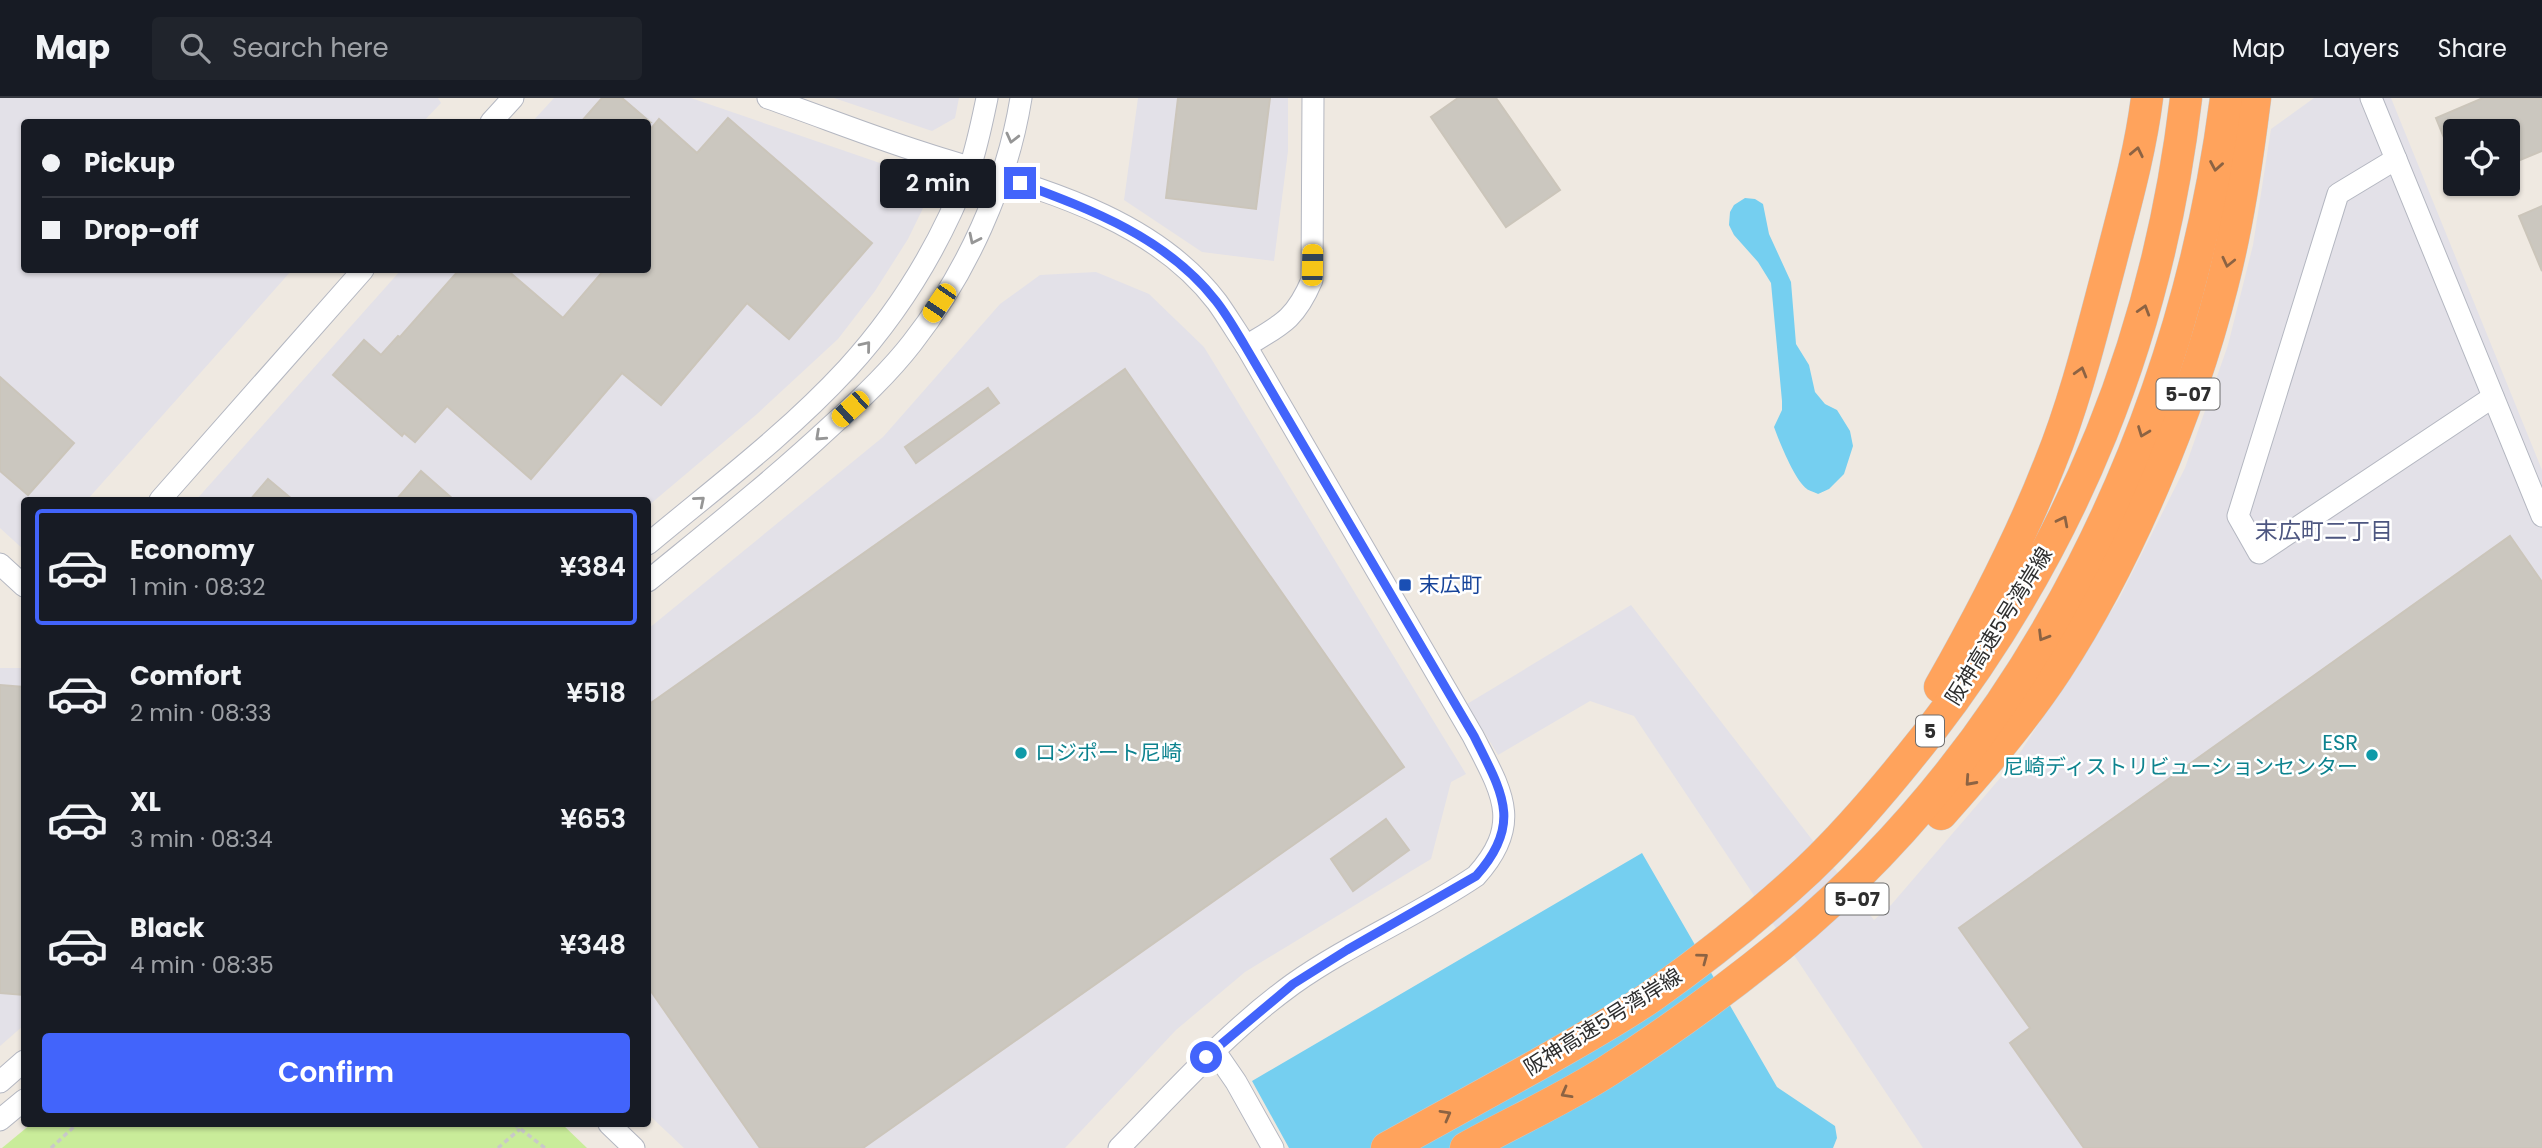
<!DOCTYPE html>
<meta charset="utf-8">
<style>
:root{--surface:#171b24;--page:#20242c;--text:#f1f3f6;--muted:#9ea1a6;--line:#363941;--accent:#4264fb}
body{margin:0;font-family:Poppins,"Noto Sans JP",sans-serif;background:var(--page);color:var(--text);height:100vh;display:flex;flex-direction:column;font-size:26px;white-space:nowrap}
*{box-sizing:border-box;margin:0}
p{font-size:23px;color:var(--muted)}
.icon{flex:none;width:38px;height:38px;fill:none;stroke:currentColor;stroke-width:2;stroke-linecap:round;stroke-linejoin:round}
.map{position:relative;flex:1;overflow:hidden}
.panel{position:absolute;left:21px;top:399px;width:630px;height:630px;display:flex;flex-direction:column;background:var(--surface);border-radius:7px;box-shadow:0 2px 5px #0004}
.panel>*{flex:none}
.hud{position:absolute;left:21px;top:21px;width:630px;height:154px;border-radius:7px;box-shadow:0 2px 5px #0004;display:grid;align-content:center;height:154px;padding:0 21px;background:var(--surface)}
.tools{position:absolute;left:2443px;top:21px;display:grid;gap:14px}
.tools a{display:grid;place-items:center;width:77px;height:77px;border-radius:7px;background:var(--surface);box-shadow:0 2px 5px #0004;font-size:35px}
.end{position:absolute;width:32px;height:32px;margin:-16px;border:9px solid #4264fb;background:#fff;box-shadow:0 0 0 4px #fff}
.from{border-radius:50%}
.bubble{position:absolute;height:49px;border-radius:7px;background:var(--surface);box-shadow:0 2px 5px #0004;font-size:23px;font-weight:600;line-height:49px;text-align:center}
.car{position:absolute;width:21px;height:42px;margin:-21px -10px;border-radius:9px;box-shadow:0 0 5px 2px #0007;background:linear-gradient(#f5c518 24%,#345 0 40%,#f5c518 0 76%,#345 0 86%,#f5c518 0)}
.hud b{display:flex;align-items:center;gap:24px;height:66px;font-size:26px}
.hud b+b{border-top:2px solid var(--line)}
.hud i{width:18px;height:18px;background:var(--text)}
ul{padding:12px 0 0;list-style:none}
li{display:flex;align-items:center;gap:21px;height:116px;margin:0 14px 10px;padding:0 7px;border:4px solid transparent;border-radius:7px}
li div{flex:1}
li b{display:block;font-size:26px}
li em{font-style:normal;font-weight:600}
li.current{border-color:var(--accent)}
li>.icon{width:63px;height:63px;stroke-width:1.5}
.action{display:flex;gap:14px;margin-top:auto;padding:14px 21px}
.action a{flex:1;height:80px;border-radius:7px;background:var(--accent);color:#fff;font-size:28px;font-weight:600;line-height:80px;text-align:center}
header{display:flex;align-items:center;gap:42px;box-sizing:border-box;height:98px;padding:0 35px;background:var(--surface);border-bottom:2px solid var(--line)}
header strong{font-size:33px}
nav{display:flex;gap:38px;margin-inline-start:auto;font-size:24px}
.search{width:490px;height:63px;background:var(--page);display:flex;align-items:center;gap:18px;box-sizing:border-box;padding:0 24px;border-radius:7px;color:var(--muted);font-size:26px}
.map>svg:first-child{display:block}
</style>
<header>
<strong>Map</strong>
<div class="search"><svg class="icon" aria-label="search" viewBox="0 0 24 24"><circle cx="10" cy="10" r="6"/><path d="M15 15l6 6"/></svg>Search here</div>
<nav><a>Map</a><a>Layers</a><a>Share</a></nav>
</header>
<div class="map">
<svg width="2542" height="1050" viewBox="0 0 2542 1050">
<rect width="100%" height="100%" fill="#efe9e1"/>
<!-- industrial -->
<g fill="#e3e1e8">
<polygon points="0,0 438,0 441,5 423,24 24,24 24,172 292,172 87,402 24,402 24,452 0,430"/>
<polygon points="554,0 691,0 912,76 927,102 908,141 875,193 838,241 757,316 648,408 648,402 196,402 401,172 648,172 648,24 532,24"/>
<polygon points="834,0 959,0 955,20 932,33"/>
<polygon points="1138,0 1288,0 1288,53 1274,163 1202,154 1124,102"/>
<polygon points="2314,0 2391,0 2542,372 2542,1050 1923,1050 1634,618 1590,603 1498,657 1467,606 1631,507 1874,822 1891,807 2014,664 2119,501 2185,370 2228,247 2253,147 2271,31"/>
<polygon points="1096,174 1149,196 1204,249 1466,676 1451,684 1431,761 1245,874 1176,932 1065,1050 684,1050 648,1016 648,531 883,339 1000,206 1040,177"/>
<polygon points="0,570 24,570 24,927 0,948"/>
</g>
<!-- pitch -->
<polygon fill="#c9ec9a" points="31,1026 562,1026 587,1050 2,1050"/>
<!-- water -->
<g fill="#75cff0">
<path d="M1745,100l10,1 8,5 6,30 22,48 5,62 13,21 6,27 10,12 12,6 13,21 3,15 -9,28 -15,15 -11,5c-1,-1 -11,-4 -11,-5 -12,-8 -28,-48 -33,-62l8,-17v-9l-11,-118 -13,-21 -24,-27 -5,-10 1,-13 4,-7z"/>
<polygon points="1642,755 1777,989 1835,1028 1837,1040 1833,1050 1289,1050 1252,983"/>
</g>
<!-- building -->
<g fill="#cbc7bf" stroke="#cbc5ba" stroke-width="2">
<polygon points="602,0 622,0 650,24 581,24"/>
<polygon points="1178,0 1270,0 1256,111 1166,100"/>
<polygon points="1458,0 1496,0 1560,92 1506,129 1431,19"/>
<polygon points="2483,0 2542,0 2542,53 2508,67 2508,33 2455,33 2455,67 2436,20"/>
<polygon points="728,20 872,145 789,241 747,205 661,307 622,275 531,381 447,308 415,344 404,335 402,338 333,277 364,242 381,257 398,238 400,239 459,172 507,172 563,220 604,172 648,172 648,34 659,21 697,55"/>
<polygon points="2542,108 2542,173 2519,118"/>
<polygon points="1125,271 1404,669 863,1050 760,1050 648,889 648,607"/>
<polygon points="0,279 74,345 28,397 0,373"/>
<polygon points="988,290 999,305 916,365 905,349"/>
<polygon points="421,373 454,402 396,402"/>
<polygon points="268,381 293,402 250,402"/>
<polygon points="2510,438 2542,484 2542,1050 2084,1050 2010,945 2030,930 1959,830"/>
<polygon points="0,587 24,589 24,897 0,895"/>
<polygon points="1386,721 1409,752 1353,793 1331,761"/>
</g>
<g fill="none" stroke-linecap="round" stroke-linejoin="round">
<!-- minor casing -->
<g stroke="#b4b7c1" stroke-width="23">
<g id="minor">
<path d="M768,0c55,19 109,41 165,58 99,31 217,58 284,146 10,14 19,29 29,44l227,390c28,55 51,87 3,140 -59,40 -125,67 -183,108 -65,47 -118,107 -174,164"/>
<polyline points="2371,0 2542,418"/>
<polyline points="491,24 513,0"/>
<polyline points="2396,61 2338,96 2238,418 2259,455 2493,299"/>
<path d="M1246,248c35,-21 49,-26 66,-66l1,-182"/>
<polyline points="160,402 363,172"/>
<path d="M648,446c67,-56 139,-110 199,-175 53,-58 94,-126 122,-199 8,-23 13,-48 18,-72"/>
<polyline points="0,466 24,488"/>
<path d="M648,483c61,-50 124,-100 182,-154 29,-26 58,-53 82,-84 54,-69 95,-158 109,-245"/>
<polyline points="1214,952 1236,984 1273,1050"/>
<polyline points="0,984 24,963"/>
<polyline points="0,1022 24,1002"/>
<polyline points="609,1026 634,1050"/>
</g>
</g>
<!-- highway casing -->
<g stroke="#c9c9c9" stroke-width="33">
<g id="highway">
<path d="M1940,589c41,-72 80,-147 110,-224 26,-64 42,-132 60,-199 14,-55 30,-110 37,-166"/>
<path d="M1941,716c41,-46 82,-93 116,-145 71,-109 133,-257 165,-383 16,-62 25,-125 33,-188"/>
<path d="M1387,1050c50,-28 101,-56 152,-84 38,-22 77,-43 113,-68 55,-39 108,-81 157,-127 43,-41 82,-88 119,-135 146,-189 230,-399 258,-636"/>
<path d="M1466,1050c47,-26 98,-49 143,-78 59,-38 117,-80 171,-124 255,-209 404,-525 446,-848"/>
</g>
</g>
<!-- path -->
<g stroke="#c9c9c9" stroke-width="3.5" stroke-dasharray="5 3.5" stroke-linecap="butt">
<polyline points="514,1026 545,1050"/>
<polyline points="51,1050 77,1026"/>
<polyline points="498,1050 520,1031"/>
</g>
<!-- minor -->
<use href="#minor" stroke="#fff" stroke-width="21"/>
<!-- highway -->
<use href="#highway" stroke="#ffa35c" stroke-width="32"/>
</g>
<!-- one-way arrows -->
<defs><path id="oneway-chevron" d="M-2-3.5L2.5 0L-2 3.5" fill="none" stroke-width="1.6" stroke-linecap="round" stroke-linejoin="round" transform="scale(1.75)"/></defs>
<g stroke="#969696">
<use href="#oneway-chevron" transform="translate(1012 40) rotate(104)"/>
<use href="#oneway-chevron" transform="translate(974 141) rotate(116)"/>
<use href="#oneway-chevron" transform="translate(866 248) rotate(-51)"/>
<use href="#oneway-chevron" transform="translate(820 338) rotate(137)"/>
<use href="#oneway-chevron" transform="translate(700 403) rotate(-40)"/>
</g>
<g stroke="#8c6343">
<use href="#oneway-chevron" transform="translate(2137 54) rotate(-78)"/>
<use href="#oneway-chevron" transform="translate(2216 68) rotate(100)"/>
<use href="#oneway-chevron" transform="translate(2228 164) rotate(103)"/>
<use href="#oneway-chevron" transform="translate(2144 212) rotate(-73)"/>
<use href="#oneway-chevron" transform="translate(2081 274) rotate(-74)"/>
<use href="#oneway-chevron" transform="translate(2143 334) rotate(111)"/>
<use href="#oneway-chevron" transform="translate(2063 423) rotate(-63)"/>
<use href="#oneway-chevron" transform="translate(2043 538) rotate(121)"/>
<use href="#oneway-chevron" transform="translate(1970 683) rotate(132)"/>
<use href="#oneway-chevron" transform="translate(1703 860) rotate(-37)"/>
<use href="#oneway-chevron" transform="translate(1566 995) rotate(151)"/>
<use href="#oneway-chevron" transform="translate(1446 1017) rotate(-29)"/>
</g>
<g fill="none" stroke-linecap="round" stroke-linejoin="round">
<!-- route -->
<path stroke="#4264fb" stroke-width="9" d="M1020,85c72,27 147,55 196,118 11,14 20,30 29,45l229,390c27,55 50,87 2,140l-129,74 -54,34 -87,73"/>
</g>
<!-- markers -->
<rect fill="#1a4fb4" stroke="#fff" stroke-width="2.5" x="1398" y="480" width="14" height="14" rx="3.5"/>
<g fill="#0f9aa8" stroke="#fff" stroke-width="2.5">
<circle cx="1021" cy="655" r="7"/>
<circle cx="2372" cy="657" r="7"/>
</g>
<g text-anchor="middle" stroke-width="5" stroke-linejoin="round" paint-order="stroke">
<!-- shield labels -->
<g fill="#fff" stroke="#6d6d6d" stroke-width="2">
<rect x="2156.5" y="280.5" width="63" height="31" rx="5"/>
<rect x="1916" y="617.5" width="28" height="31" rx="5"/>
<rect x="1825.5" y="785.5" width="63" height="31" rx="5"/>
</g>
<g font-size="19" font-weight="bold" fill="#2e2e2e">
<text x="2188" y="303">5-07</text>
<text x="1930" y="640">5</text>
<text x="1857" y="808">5-07</text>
</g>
<!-- transit labels -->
<g font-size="21" fill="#164399" stroke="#fff" text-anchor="start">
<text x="1419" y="494">末広町</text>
</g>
<!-- street labels -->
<g font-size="21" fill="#2e2e2e" stroke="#fff">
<text transform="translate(1999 528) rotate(-58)" y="7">阪神高速5号湾岸線</text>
<text transform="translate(1603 924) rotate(-32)" y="7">阪神高速5号湾岸線</text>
</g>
<!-- culture labels -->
<g font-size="21" fill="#0d838f" stroke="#fff" text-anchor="end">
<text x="2358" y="652">ESR<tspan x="2358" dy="24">尼崎ディストリビューションセンター</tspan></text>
<text x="1035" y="662" text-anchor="start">ロジポート尼崎</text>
</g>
<!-- neighbourhood labels -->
<g font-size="23" fill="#4d5680" stroke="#fff">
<text x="2324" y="441">末広町二丁目</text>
</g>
</g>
</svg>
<div class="tools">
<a><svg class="icon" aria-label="locate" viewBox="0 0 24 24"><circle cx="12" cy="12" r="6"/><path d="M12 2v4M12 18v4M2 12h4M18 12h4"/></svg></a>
</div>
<i class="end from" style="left:1206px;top:959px"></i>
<i class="end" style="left:1020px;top:85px"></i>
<div class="bubble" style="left:880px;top:61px;width:116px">2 min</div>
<i class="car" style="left:1312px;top:167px;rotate:1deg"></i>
<i class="car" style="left:939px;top:205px;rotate:214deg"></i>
<i class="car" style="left:850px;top:311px;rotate:228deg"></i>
<div class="hud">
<b><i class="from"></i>Pickup</b>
<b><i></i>Drop-off</b>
</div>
<section class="panel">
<ul>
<li class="current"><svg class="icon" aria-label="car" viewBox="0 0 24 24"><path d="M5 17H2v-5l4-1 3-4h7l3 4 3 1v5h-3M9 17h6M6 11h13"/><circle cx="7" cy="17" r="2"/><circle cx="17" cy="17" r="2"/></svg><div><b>Economy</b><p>1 min · 08:32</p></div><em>¥384</em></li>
<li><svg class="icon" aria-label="car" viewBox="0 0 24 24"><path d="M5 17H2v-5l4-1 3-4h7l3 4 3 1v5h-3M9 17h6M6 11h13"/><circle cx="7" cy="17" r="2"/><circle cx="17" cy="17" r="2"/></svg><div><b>Comfort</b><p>2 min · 08:33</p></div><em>¥518</em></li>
<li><svg class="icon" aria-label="car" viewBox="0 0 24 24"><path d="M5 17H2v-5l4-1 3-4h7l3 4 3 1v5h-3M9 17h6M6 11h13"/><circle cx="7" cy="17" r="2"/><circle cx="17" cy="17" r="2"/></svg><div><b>XL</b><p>3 min · 08:34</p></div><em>¥653</em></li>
<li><svg class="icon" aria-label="car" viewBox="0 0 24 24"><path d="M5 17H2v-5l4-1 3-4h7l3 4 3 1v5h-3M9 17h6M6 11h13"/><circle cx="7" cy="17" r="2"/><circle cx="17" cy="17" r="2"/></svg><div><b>Black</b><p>4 min · 08:35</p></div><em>¥348</em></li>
</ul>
<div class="action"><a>Confirm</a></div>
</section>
</div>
